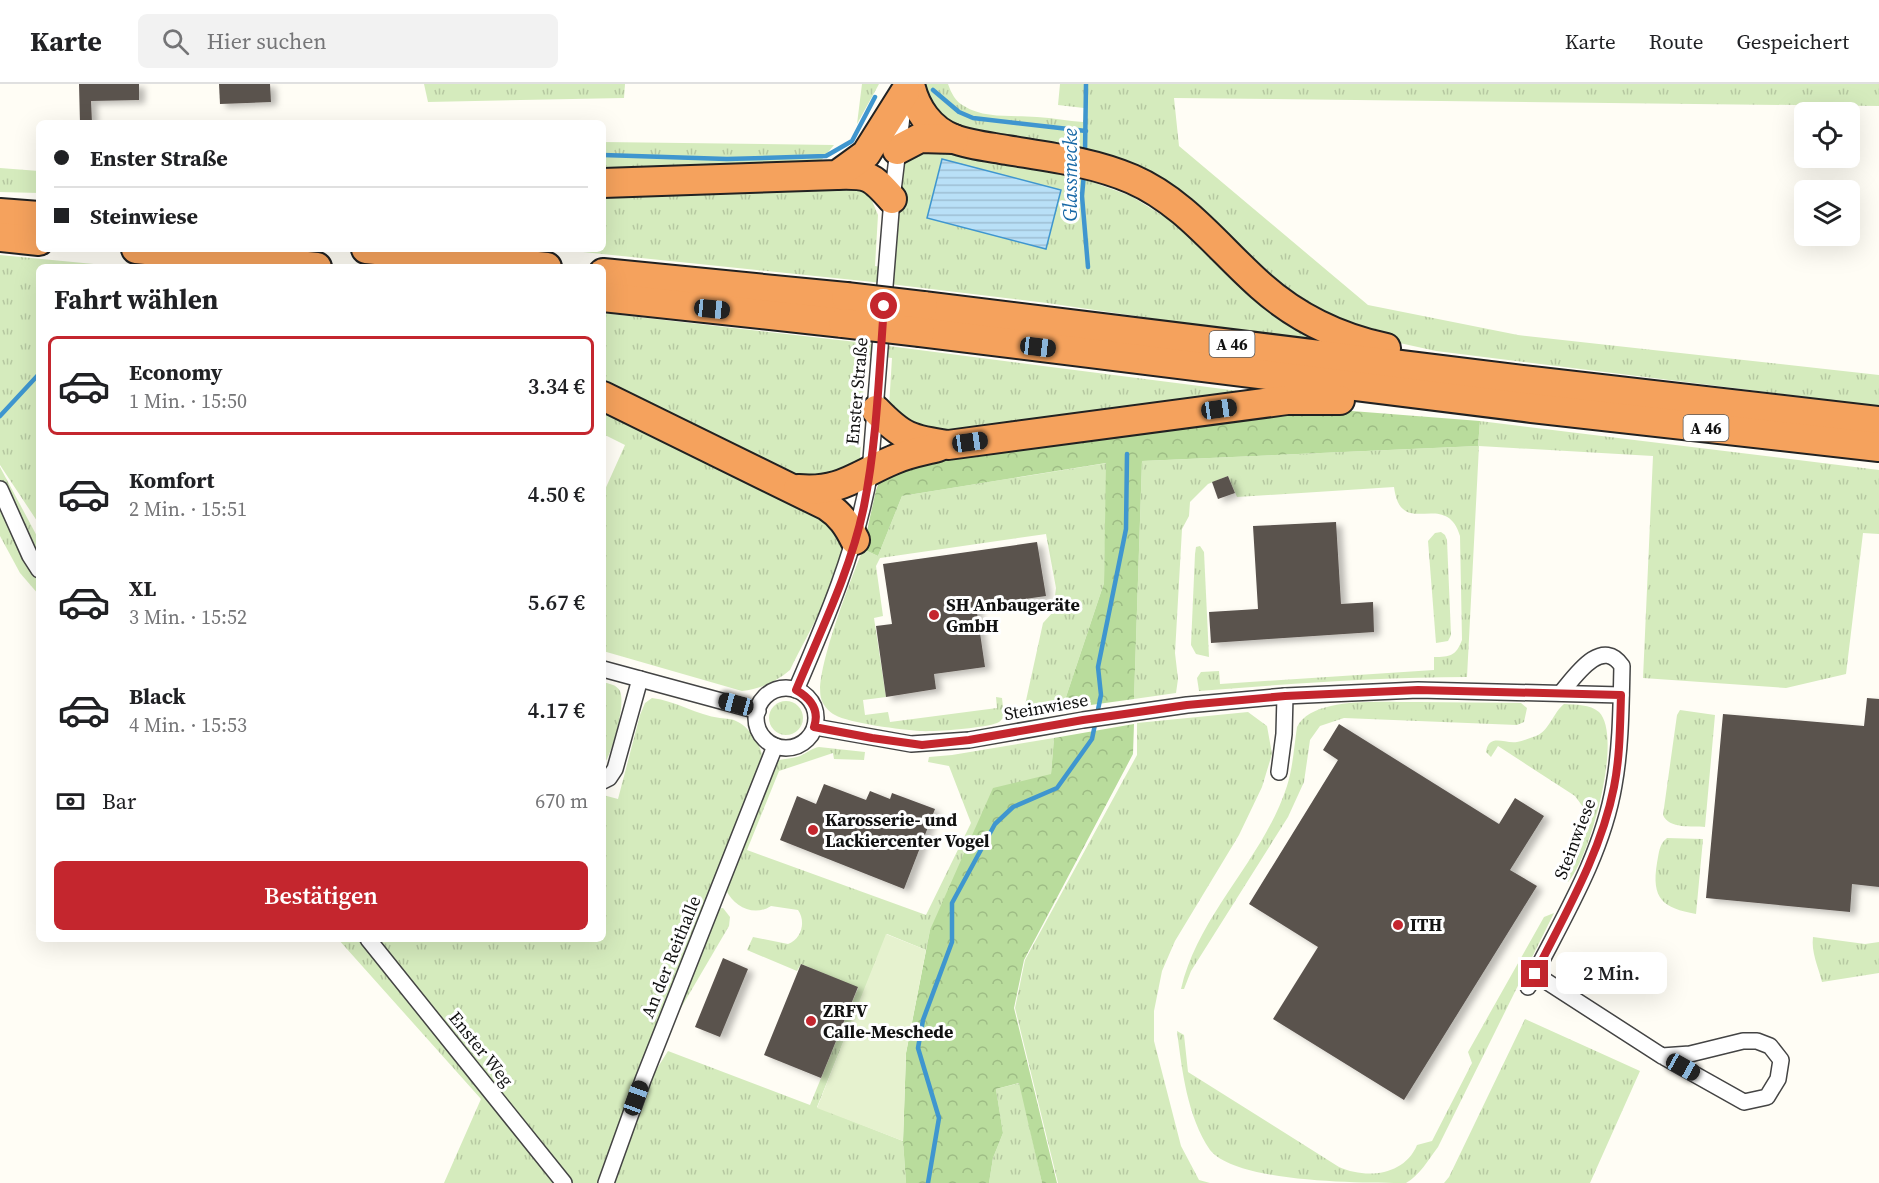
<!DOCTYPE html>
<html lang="de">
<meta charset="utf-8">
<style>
:root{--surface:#fff;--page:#f2f2f2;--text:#202124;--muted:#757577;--line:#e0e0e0;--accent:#c4262e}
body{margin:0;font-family:"Source Serif 4",serif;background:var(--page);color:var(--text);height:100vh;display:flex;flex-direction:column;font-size:22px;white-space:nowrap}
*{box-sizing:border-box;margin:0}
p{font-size:20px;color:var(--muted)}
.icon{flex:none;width:33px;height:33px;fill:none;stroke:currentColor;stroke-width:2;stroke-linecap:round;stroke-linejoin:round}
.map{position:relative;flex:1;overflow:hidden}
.sheet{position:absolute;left:36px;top:180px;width:570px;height:678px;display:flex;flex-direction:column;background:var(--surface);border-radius:9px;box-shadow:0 6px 24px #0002}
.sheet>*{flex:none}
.hud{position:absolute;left:36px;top:36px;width:570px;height:132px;border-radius:9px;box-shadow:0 6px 24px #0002;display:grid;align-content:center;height:132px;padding:0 18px;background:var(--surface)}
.buttons{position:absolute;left:1794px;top:18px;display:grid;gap:12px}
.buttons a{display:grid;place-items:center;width:66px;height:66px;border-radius:9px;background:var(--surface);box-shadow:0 6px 24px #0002;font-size:30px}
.end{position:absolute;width:27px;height:27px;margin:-14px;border:8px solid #c4262e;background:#fff;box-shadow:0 0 0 3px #fff}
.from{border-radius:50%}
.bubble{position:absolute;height:42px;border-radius:9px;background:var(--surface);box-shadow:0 6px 24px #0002;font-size:20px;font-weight:600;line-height:42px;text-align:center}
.car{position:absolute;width:18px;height:36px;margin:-18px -9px;border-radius:8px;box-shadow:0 0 4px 2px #0007;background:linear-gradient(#222 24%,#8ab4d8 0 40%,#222 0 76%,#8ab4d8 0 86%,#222 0)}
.hud b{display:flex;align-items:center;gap:21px;height:57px;font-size:22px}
.hud b+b{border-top:2px solid var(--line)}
.hud i{width:15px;height:15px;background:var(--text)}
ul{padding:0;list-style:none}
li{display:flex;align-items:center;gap:18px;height:99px;margin:0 12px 9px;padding:0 6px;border:3px solid transparent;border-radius:9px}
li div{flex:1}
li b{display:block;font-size:22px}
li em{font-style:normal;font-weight:600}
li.on{border-color:var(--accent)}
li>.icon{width:54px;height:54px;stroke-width:1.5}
h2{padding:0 18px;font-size:27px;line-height:72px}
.pay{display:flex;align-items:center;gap:15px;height:66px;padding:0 18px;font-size:22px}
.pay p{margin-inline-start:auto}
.button{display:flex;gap:12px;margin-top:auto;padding:12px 18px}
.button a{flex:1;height:69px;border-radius:9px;background:var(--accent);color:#fff;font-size:24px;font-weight:600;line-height:69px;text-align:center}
header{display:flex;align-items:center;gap:36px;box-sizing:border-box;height:84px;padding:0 30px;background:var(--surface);border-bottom:2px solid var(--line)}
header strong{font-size:28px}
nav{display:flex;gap:33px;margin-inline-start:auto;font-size:21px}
.search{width:420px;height:54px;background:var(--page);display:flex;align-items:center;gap:15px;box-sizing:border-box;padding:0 21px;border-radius:9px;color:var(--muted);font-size:22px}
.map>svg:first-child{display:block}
</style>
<header>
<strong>Karte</strong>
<div class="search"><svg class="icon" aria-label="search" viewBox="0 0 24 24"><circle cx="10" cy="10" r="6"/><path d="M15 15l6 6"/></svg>Hier suchen</div>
<nav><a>Karte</a><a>Route</a><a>Gespeichert</a></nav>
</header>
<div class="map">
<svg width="1879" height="1099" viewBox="0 0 1879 1099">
<defs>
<pattern id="grass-tufts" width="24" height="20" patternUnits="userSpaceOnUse" patternTransform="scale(1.5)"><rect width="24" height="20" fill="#d5ebbd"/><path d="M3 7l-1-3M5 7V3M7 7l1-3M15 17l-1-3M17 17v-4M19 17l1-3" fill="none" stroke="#b6c8a1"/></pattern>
<pattern id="forest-crowns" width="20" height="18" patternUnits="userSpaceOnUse" patternTransform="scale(1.5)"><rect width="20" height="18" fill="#b9dc9c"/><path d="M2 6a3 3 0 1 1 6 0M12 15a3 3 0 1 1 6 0" fill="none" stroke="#9ebc85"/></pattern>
<pattern id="water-rules" width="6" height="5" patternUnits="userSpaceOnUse" patternTransform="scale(1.5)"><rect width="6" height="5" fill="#b9e0f7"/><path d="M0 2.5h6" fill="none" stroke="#9ebfd3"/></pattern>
<filter id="shadow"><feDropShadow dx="6" dy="3.5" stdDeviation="3" flood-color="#0004"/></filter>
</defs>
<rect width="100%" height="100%" fill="#fffdf5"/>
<!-- grass -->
<g fill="url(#grass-tufts)">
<polygon points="424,0 625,0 624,14 428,18"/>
<polygon points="862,0 879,0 857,40"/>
<path d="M917,0h31c3,9 8,18 16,22 20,13 50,9 73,11 16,1 31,4 46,5l1,-14 -26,-3 2,-21h819v22l-705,-8 5,48 189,159 150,30 361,40v33l-41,-7 -402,-50 -59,-13 -58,-23 -44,-37 -81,-78 -52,-32 -194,-43z"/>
<polygon points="603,58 834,61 815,84 603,91"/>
<polygon points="924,60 1070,90 1131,112 1189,148 1326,260 1047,219 873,198 554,165 603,165 603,107 865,100 878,131 875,182 894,185 903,80 907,70"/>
<polygon points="0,84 39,87 39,109 0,108"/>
<polygon points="0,171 125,183 39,183 39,440 0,381"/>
<polygon points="603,229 865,259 1270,311 947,353 907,346 889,323 892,274 865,271 860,375 834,395 792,395 603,304"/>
<path d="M603,325l219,102 21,26c-3,45 -33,92 -53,133 -14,12 -30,19 -48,21l-139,-40v-157l22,-49 -22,-11z"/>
<path d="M1480,337l399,49v64l-16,-1 -17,141 -60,14 -143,-10 10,-222 -174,-10 -12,231c-90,0 -178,7 -268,14l-2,-13 4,-6 18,-1 1,13 214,-14v-13c16,0 22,-1 28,-17l-2,-104c-11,-38 -43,-13 -57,-27 -6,-5 -8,-15 -9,-22l-157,10 -9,-21 -20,8 -18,18 -1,14 -7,13 -7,124 3,26 -2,14 -42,6 8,-238 336,-15z"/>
<path d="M1107,379l-3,120 -42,126 -33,7 -4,-4v-7l18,-82 10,-11 3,-24 -10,-54 -166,24 -4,8 7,50 -9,2 12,79 -23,3 2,15 23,-3 2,10 107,-14 -1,-11 6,1 2,19c-3,3 -4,5 -7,6 -13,5 -62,9 -77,8 -17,-1 -72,-8 -85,-16 -6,-3 -13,-11 -14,-17 -7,-25 31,-121 42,-149l15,7 24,-60z"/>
<polygon points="0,383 39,456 39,511 20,489 0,452"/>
<polygon points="1441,448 1445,451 1447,456 1451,551 1448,557 1436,559 1428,457 1435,449"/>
<polygon points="1200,462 1204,468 1209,573 1196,570 1191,561 1195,470 1196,463"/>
<path d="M603,598c6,2 13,2 17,9 6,14 -8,63 -17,75z"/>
<path d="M652,614c24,3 45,17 68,20 7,1 11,0 18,4 12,6 24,24 25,38l-161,423h-158l37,-84 -143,-160h265v-144l15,4 22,-84 5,-12z"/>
<circle cx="786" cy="634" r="17"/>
<path d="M1419,618l102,1 6,5 -3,14 -7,3 -173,-7 -24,8 -10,14 -6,42 -16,35 -97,154 -7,18h-3c18,-76 82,-129 106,-203 6,-19 7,-39 10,-59 16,-32 90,-24 122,-25z"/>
<path d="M1564,620c12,1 26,0 35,8 25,25 -10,148 -31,170l-8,-9v-6l12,3 12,-47 -1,-16 -8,-11 -77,-50 -7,11 -5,-5c3,-19 18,-8 31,-10 6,-1 13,-4 19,-6 13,-5 17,-23 28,-32z"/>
<path d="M1680,626l35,5 -10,112c-13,-1 -36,2 -42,-12l14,-100z"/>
<polygon points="1248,628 1267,642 1272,670 1262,703 1239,751 1175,857 1162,887 1154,927 1154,957 1181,1062 1199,1096 1210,1099 1058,1099 1015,924 1025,876 1137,671 1137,639"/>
<path d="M1054,654l-3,36 -121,156 -4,20 -39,-16 -70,173 86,34 3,42h-292l27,-89 27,-43 142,54 48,-117 -57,-24 -4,7 -50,-21 6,-13 35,7c14,-5 18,-23 10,-34l-27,-4c-17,11 -37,1 -45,-16l48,-128c9,-4 17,-3 26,-6 7,-3 12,-8 19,-9l46,5 -1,8 -30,-1 -1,-6 -54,18 -32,79 179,65 45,-92 -22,-57 -21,-4 1,-5 23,-2z"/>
<path d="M1667,754l36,1 -7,75c-33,-6 -45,-15 -39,-51 2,-10 2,-19 10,-25z"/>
<polygon points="723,824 730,833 729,842 678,929 676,928 717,825"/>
<path d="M1554,829l-116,234c-10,13 -18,28 -32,36 -45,0 -169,0 -196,-33 -23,-34 -28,-80 -33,-119l7,4 4,37 151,95c27,12 65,9 78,-22l15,-4 40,-78 -4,-11 76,-135z"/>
<path d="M1813,853l52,7 14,-2v31l-57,9c-4,-16 -11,-30 -9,-45z"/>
<polygon points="1525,935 1640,987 1590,1099 1444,1099 1449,1093"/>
<polygon points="1020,999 1042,1099 989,1099 993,1074 1003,1049 996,1005"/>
</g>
<!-- forest -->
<g fill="url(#forest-crowns)">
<polygon points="1339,326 1480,337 1478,362 1142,377 1134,615 1062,625 1104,499 1106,379 902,412 878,472 863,465 876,406 882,391 897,381 1141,348"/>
<polygon points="1134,640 1133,670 1024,876 1014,924 1057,1099 1042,1099 1019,999 996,1005 1003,1049 993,1074 989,1099 906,1099 903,1057 906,969 930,846 993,704 1051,690 1054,654"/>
</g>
<!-- pitch -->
<polygon fill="#e6f2cf" points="886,850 926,866 906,969 903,1057 817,1024"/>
<!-- water -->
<polygon fill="url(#water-rules)" stroke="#3f96cf" stroke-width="1.5" points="942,75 1061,106 1046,165 927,134"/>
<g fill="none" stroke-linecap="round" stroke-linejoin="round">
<!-- stream -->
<g stroke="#3f96cf" stroke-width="4.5">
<polyline points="933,6 959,28 973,34 1086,47"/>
<polyline points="1085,69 1086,0"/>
<polyline points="603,71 727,75 826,72 852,57 875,13"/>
<polyline points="1084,89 1082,112 1088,183"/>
<polyline points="0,332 39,290"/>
<polyline points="928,1099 939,1034 918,964 923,936 952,858 952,819 995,740 1013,723 1057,704 1092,655 1101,611 1098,583 1126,445 1127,370"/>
</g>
</g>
<!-- building -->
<g fill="#5a524d" filter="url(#shadow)">
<polygon points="79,0 139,0 139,16 91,17 92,39 80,39"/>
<polygon points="219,0 270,0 271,18 220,20"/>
<polygon points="1228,392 1235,409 1218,415 1212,398"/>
<polygon points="1336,438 1341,520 1373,518 1374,548 1211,559 1209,528 1258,525 1253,442"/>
<polygon points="1037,458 1046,512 976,522 985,583 934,590 936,605 886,613 876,542 892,540 883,480"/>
<polygon points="1867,614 1879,615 1879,803 1852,800 1850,828 1706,814 1723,630 1864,642"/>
<polygon points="1339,640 1499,740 1515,714 1544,732 1510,786 1537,802 1404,1016 1273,935 1318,863 1249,820 1338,676 1323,666"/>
<polygon points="824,700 866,716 870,707 890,715 892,709 935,725 904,805 780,756 797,712 816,720"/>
<polygon points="723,874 748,885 720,953 695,943"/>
<polygon points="801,880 858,903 821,994 764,971"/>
</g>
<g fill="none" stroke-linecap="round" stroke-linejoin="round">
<!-- street casing -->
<g stroke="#444" stroke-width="18">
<g id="street">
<polyline points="0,405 30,472 39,486"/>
<polyline points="603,585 758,627"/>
<circle cx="786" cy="634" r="30"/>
<path d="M796,606c31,-72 60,-140 74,-218l22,-273 11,-91"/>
<polyline points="815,643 911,660 969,656 1083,636 1187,621 1285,612 1418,606 1621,611"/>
<polyline points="1279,688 1284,650 1285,612"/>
<polyline points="603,697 609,694 615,685 640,595"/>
<polyline points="368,855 564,1099"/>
<polyline points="1535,890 1662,972 1744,1018 1767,1013 1778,995 1781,976 1770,962 1757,957 1743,957 1690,970 1662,972"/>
<path d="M1528,903c32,-64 74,-130 86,-202 7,-39 7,-79 8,-119 -20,-30 -47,10 -61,27"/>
<polyline points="606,1099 643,996 775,662"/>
</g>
</g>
<!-- highway casing -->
<g stroke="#222" stroke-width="32">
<g id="highway">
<path d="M910,0c5,24 20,46 44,55 16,6 36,8 53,11 42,7 85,12 125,29 53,23 87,70 129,107 36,32 78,52 125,62"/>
<polyline points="897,66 920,54 954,55"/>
<path d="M837,91c31,-1 34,0 55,24"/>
<polyline points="603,99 837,91 866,70 905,8"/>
<polyline points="0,129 39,132"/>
<polyline points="0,153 39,157"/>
<polyline points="136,165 317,183"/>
<polyline points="366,165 547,183"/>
<polyline points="603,189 846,213"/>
<polyline points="603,213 843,239"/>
<polyline points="923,222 1540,298 1879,337"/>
<polyline points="920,248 1532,324 1879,363"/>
<path d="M603,312l224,110c14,9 21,20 28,34"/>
<path d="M876,326c26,27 35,30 72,35l339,-45h53"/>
<path d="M798,405c42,4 59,-14 95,-29 15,-7 30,-9 45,-13"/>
</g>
</g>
<!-- street -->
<use href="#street" stroke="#fff" stroke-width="15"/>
<!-- highway -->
<use href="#highway" stroke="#f5a25d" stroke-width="28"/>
<!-- highway-bridge casing -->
<g stroke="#222" stroke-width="32" stroke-linecap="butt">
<g id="highway-bridge">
<polyline points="846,213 923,222"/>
<polyline points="843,239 920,248"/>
</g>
</g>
<!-- highway-bridge -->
<use href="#highway-bridge" stroke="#f5a25d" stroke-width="28"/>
</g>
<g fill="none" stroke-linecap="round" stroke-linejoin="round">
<!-- route -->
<path stroke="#c4262e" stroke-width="8" d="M884,222c-5,66 -7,135 -20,200 -13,64 -43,124 -68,184 14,8 24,20 18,37l58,11 50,7 47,-5 114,-20 104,-15 98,-9 133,-6 203,5c-1,31 -1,62 -7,92 -13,66 -49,127 -79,187"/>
</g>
<!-- markers -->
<g fill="#c4262e" stroke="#fff" stroke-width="2">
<circle cx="934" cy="531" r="6"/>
<circle cx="813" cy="746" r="6"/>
<circle cx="1398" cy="841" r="6"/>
<circle cx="811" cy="937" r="6"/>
</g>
<g text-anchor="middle" stroke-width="6" stroke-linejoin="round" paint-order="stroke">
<!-- shield labels -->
<g fill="#fff" stroke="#585858" stroke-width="1.5">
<rect x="1209.5" y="247" width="45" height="26" rx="4.5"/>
<rect x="1683.5" y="331" width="45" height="26" rx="4.5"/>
</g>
<g font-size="16" font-weight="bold" fill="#111">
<text x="1232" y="266">A 46</text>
<text x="1706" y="350">A 46</text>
</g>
<!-- street labels -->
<g font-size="18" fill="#111" stroke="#fff">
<text transform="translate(857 307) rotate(-85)" y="6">Enster Straße</text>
<text transform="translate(1046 623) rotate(-10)" y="6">Steinwiese</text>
<text transform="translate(1575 755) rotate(-69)" y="6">Steinwiese</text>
<text transform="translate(671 873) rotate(-68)" y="6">An der Reithalle</text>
<text transform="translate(481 965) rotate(51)" y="6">Enster Weg</text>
</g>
<!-- poi labels -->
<g font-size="18" font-weight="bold" fill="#111" stroke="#fff" text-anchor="start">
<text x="946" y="527">SH Anbaugeräte<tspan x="946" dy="21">GmbH</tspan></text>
<text x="825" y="742">Karosserie- und<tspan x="825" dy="21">Lackiercenter Vogel</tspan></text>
<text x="1410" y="847">ITH</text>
<text x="823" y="933">ZRFV<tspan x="823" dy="21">Calle-Meschede</tspan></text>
</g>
<!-- water labels -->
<g font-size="20" font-style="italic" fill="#1768a6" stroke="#fff">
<text transform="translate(1070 91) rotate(-90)" y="7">Glassmecke</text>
</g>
</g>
</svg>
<div class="buttons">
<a><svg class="icon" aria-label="locate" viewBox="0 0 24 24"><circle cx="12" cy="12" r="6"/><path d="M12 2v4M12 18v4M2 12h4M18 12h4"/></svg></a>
<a><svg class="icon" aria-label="layers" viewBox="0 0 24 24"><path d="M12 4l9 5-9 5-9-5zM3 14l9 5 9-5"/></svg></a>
</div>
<i class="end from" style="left:884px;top:222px"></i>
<i class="end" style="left:1535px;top:890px"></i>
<div class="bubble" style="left:1556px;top:868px;width:111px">2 Min.</div>
<i class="car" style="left:712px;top:225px;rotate:96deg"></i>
<i class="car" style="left:1038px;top:263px;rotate:97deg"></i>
<i class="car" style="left:1219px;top:325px;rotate:82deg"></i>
<i class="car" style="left:970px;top:358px;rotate:82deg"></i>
<i class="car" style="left:736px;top:620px;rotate:285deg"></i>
<i class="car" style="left:1683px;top:983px;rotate:119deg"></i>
<i class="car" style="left:636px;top:1014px;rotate:20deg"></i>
<div class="hud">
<b><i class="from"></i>Enster Straße</b>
<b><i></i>Steinwiese</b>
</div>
<section class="sheet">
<h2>Fahrt wählen</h2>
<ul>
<li class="on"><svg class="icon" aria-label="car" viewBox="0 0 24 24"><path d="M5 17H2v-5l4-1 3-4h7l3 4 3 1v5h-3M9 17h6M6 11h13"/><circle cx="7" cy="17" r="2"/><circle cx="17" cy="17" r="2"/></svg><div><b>Economy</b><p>1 Min. · 15:50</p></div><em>3.34 €</em></li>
<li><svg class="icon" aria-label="car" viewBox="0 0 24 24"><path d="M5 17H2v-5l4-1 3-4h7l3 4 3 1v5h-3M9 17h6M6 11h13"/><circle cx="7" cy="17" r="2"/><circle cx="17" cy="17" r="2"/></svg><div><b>Komfort</b><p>2 Min. · 15:51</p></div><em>4.50 €</em></li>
<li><svg class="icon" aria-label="car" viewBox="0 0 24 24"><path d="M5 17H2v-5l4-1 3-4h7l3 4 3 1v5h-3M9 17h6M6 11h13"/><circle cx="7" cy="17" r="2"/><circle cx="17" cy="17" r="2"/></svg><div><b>XL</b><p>3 Min. · 15:52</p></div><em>5.67 €</em></li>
<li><svg class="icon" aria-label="car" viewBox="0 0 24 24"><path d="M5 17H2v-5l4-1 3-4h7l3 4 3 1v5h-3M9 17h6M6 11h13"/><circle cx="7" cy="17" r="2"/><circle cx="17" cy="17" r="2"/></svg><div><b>Black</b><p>4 Min. · 15:53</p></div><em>4.17 €</em></li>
</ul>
<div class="pay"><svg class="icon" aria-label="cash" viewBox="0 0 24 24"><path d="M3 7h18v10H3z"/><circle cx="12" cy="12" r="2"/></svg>Bar<p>670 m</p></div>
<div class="button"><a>Bestätigen</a></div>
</section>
</div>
